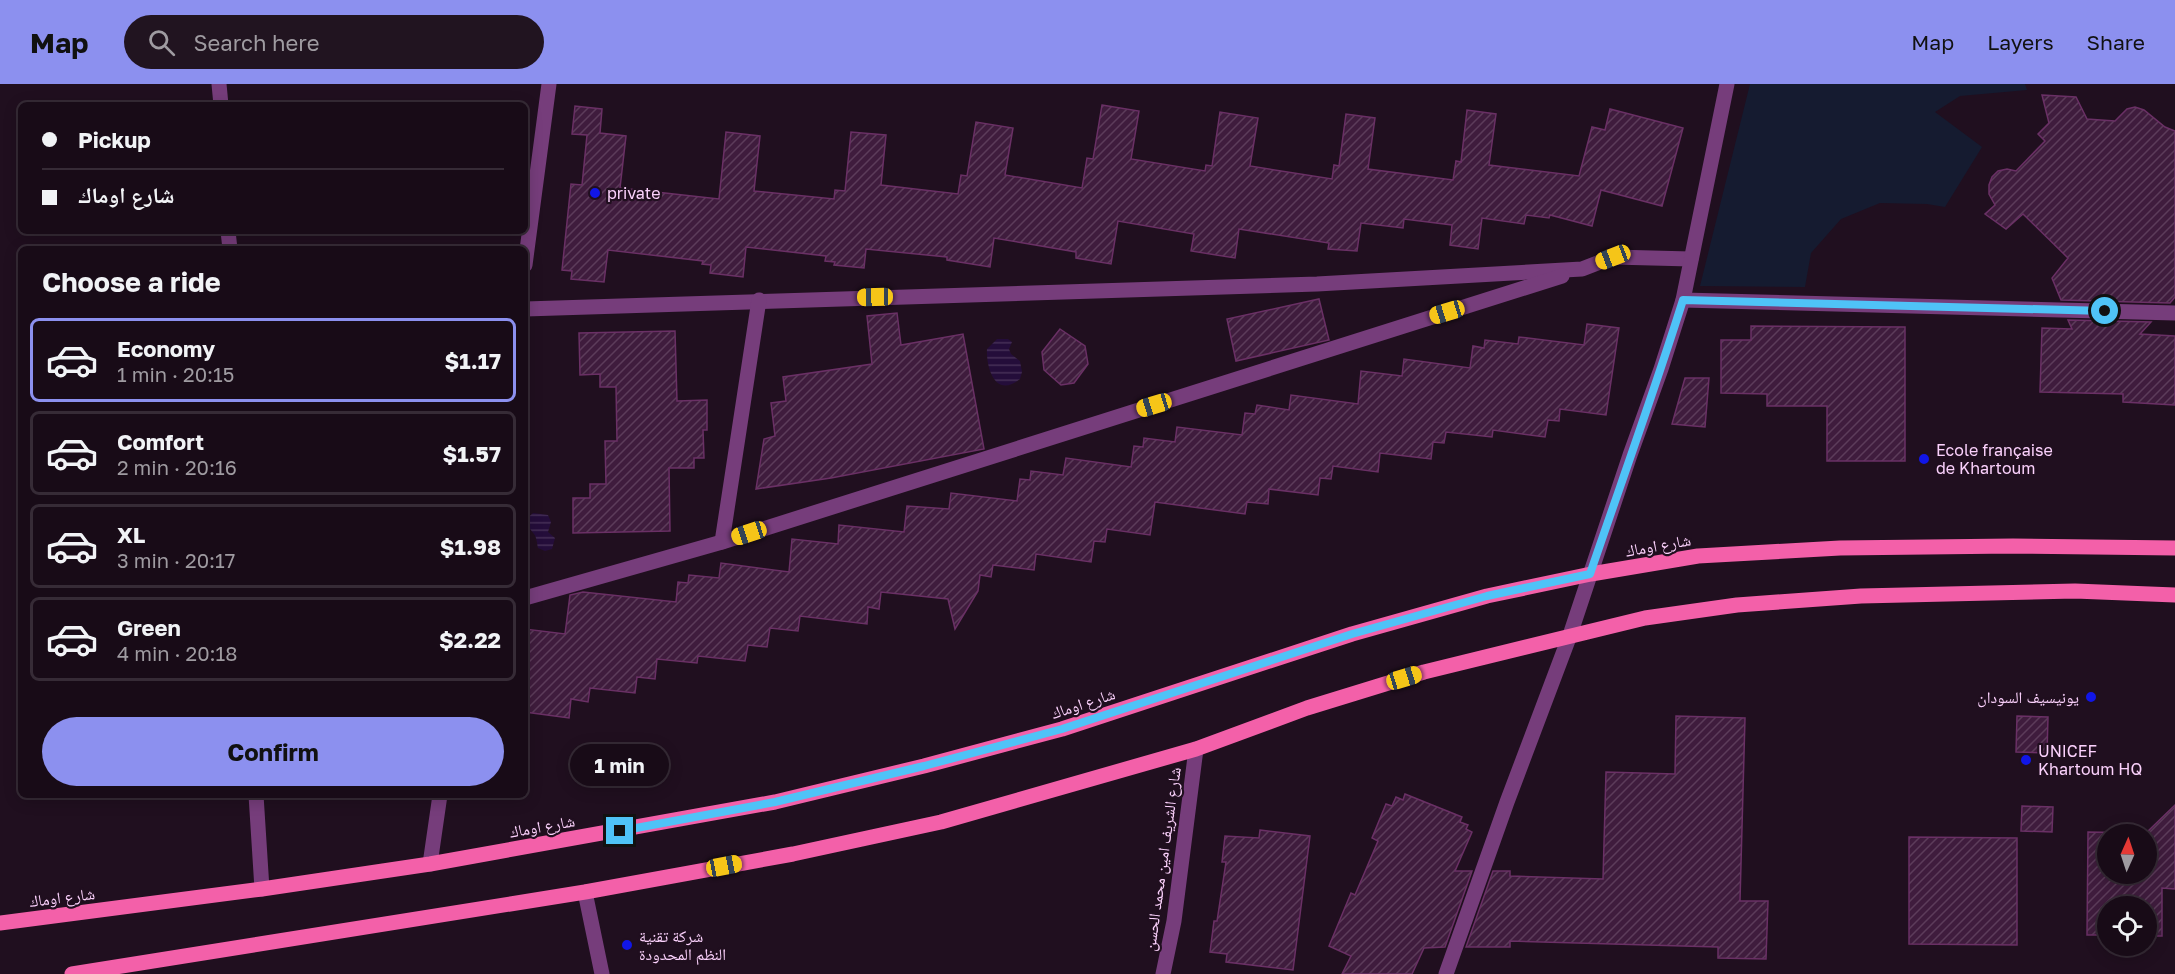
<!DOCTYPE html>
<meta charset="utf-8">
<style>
:root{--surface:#180b17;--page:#211420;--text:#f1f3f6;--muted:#9f9ba1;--line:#362b36;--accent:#8c90ef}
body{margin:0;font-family:"Golos Text","Noto Naskh Arabic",sans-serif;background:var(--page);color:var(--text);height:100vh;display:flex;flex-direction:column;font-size:22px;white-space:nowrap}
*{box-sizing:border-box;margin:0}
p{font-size:20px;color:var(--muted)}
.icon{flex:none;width:33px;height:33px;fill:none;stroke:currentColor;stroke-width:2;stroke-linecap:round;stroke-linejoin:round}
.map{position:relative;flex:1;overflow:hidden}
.drawer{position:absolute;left:18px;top:162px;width:510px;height:552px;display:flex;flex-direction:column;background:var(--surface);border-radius:9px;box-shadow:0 3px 15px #0003,0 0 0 2px var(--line)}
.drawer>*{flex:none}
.guide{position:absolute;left:18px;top:18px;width:510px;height:132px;border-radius:9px;box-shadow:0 3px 15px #0003,0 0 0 2px var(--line);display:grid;align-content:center;height:132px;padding:0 24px;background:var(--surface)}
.needle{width:39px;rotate:3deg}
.buttons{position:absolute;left:2097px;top:740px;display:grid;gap:12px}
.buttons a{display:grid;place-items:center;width:60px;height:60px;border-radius:50%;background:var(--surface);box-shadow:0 3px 15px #0003,0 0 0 2px var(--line);font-size:30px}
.end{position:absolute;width:27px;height:27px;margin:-14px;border:8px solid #4fc3f7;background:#111;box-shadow:0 0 0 3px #111}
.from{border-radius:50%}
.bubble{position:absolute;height:42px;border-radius:21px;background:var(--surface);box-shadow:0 3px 15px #0003,0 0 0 2px var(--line);font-size:20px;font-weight:700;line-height:42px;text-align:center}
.car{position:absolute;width:18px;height:36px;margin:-18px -9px;border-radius:8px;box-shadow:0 0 4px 2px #0007;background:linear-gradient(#f5c518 24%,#345 0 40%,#f5c518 0 76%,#345 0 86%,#f5c518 0)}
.guide b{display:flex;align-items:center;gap:21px;height:57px;font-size:22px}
.guide b+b{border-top:2px solid var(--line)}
.guide i{width:15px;height:15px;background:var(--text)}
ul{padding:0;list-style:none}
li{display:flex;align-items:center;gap:18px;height:84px;margin:0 12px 9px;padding:0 12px;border:3px solid var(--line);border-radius:9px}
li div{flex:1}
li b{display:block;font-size:22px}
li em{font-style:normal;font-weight:700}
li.on{border-color:var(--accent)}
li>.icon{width:54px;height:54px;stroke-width:1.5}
h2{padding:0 24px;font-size:27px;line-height:72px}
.primary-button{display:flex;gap:12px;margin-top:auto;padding:12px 24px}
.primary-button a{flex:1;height:69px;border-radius:36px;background:var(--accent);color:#111;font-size:24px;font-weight:700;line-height:69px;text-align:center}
header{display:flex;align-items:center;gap:36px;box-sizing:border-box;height:84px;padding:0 30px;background:var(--accent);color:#111}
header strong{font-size:28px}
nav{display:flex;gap:33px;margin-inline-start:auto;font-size:21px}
.search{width:420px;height:54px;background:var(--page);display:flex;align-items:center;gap:15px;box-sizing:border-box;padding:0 21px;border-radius:33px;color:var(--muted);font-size:22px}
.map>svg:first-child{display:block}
</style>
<header>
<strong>Map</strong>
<div class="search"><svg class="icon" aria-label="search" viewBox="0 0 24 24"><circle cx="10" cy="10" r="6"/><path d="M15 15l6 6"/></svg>Search here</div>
<nav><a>Map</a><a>Layers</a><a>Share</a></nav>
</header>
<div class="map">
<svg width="2175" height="890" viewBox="0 0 2175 890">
<defs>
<pattern id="water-rules" width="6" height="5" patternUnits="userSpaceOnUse" patternTransform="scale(1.5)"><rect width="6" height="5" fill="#240d3a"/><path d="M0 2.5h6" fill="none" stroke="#452f57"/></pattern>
<pattern id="building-hatch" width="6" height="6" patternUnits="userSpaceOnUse" patternTransform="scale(1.5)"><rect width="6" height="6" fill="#3f1c3d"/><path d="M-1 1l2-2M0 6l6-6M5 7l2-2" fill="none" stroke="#5c3c5a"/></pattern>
</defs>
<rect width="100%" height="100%" fill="#200f1f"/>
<!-- grass -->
<polygon fill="#151b30" points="1750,0 2025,0 2027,6 1960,12 1935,28 1982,63 1945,123 1927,120 1880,119 1841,135 1811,169 1805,203 1700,202"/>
<!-- water -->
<g fill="url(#water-rules)">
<path d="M997,255h11l4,3 -3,7 2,5 9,7 2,11 -2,7c-24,20 -34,-10 -33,-30z"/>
<path d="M533,429l15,2 3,7 -3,10 7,6 -3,11 -7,2 -7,-3c-1,-4 -1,-10 -4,-14 -6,-8 -11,-13 -1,-21z"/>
</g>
<!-- building -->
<g fill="url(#building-hatch)" stroke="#6a3065" stroke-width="1.5" fill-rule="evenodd">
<polygon points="2042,11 2076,13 2087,35 2115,37 2127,25 2135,23 2144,26 2165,43 2175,47 2175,213 2170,219 2061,216 2052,194 2068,174 2023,130 2006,145 1985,130 1995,121 1989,110 1989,101 1992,93 1998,87 2007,85 2016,87 2045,57 2038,50 2049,39"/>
<polygon points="1102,21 1139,27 1131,75 1205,87 1206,81 1212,82 1220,28 1258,34 1250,82 1332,95 1334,81 1339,82 1346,30 1375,34 1368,85 1453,96 1456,77 1461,78 1467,26 1496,30 1489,81 1579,92 1592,43 1605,46 1610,25 1683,44 1662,122 1601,106 1592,142 1550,131 1549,134 1526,131 1524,140 1482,134 1478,165 1450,161 1452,141 1404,135 1403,144 1361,139 1357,167 1328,165 1329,159 1239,145 1235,174 1191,167 1194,150 1118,137 1111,180 1076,174 1076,168 994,154 990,183 947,176 947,173 866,165 864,184 834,181 835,178 825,177 826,172 746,163 743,193 710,189 711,181 702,180 703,177 608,166 604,198 571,195 572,187 562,186 571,100 582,101 587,51 572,50 575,22 602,25 600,49 626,52 620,104 719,115 726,48 760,52 754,107 834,115 835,106 845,107 851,48 886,51 881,101 958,110 961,91 967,92 976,38 1013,44 1005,91 1082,104 1087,74 1093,75"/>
<polygon points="1319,215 1329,256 1236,277 1227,235"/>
<polygon points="897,229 901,261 963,250 984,365 831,394 756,405 764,355 775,352 771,319 786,317 783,293 872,280 867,232"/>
<polygon points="2068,236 2151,238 2140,250 2175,252 2175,321 2123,318 2123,310 2040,308 2042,244 2072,245"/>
<polygon points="1587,240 1619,244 1606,331 1560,325 1559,337 1548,336 1545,353 1493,346 1492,353 1446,348 1444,359 1433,358 1431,375 1380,369 1378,388 1333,382 1331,395 1320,394 1318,411 1269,405 1268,420 1247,418 1245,430 1155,418 1150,451 1107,445 1105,458 1094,457 1091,478 1036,470 1034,486 993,481 991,493 980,491 978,507 955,545 948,515 881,508 879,525 868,523 867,540 800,532 798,547 770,544 767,563 748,561 745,577 698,572 697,579 657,575 655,595 637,593 635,609 590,604 588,618 571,615 569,634 525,628 525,545 565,550 570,511 583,508 676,518 678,498 688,499 689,491 719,494 721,479 789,488 792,455 838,460 839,441 904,448 907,422 949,425 951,409 1017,417 1020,395 1030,396 1031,387 1063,391 1066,374 1131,383 1134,362 1143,363 1144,354 1175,358 1177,343 1242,351 1245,329 1255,330 1257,321 1289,326 1291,311 1358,320 1361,287 1402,292 1404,275 1470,284 1473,262 1484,264 1485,256 1518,260 1519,253 1584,261"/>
<polygon points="1751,242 1905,243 1905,377 1827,377 1827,322 1767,322 1767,310 1721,309 1721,256 1751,256"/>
<polygon points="1060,245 1085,262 1088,280 1074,299 1061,301 1044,286 1042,268"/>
<polygon points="675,247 677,317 707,316 707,346 703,346 704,374 694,374 694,384 669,384 670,447 573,449 573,414 590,414 590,400 606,400 605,357 617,357 616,303 600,303 600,290 580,291 579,249"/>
<polygon points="1685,294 1709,294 1705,343 1672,340"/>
<polygon points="1676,632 1745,634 1740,817 1768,817 1766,875 1718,874 1718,863 1510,857 1510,863 1466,863 1493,787 1510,787 1510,792 1603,795 1606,688 1675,690"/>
<polygon points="2017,632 2048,633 2047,669 2016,668"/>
<polygon points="1405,710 1462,733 1460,738 1468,741 1466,745 1472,748 1455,787 1472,787 1445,863 1424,864 1412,890 1342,890 1351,872 1329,862 1351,809 1355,811 1378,757 1372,754 1386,720 1392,722 1396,713 1403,716"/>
<path d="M2175,721v84l-13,-1v48h-16v-30h-38v29h-21l1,-103 58,1zM2108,750h38v39h-38z"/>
<polygon points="2022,722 2053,723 2052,748 2021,747"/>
<polygon points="1260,746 1310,752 1293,886 1226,878 1227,870 1210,868 1214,837 1217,837 1226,778 1222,778 1225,752 1259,754"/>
<polygon points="1909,753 2017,754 2017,861 1909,860"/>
</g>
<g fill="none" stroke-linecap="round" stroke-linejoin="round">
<!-- minor -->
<g stroke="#763d7b" stroke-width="15">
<polyline points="219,0 221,21"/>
<polyline points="228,147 230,165"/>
<polyline points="525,181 549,0"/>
<polyline points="1683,216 2175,229"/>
<polyline points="525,225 1317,200 1582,185 1613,173 1691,175"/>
<polyline points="722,458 759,216"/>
<polyline points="525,514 722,458 1562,192"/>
<polyline points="256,711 262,805"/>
<polyline points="430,780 440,711"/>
<polyline points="585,808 602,890"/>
<polyline points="1163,890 1174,837 1196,665"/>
<polyline points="1446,890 1507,718 1570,551 1630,371 1661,285 1683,216 1727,0"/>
</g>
<!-- major -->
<g stroke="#f360a9" stroke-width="15">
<polyline points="0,839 262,805 430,780 775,718 924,682 1062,645 1352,550 1487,512 1591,490 1698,472 1840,464 2013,462 2175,464"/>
<polyline points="72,890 585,808 793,770 941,738 1196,665 1307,624 1424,588 1645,534 1737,521 1861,512 2075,507 2175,511"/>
</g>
</g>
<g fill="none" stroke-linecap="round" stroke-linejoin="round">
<!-- route -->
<path stroke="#4fc3f7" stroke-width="8" d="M620,747l155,-29 149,-36 138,-37 290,-95 135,-38 103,-22c31,-91 64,-182 93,-274l422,11"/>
</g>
<!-- markers -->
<g fill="#1116e7" stroke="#200f1f" stroke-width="2">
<circle cx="595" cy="109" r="6"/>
<circle cx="1924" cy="375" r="6"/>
<circle cx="2091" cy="613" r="6"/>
<circle cx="2026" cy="676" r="6"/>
<circle cx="627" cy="861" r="6"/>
</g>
<g text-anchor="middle" stroke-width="4.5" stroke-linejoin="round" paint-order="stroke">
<!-- poi labels -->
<g font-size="16" fill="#fbd1fc" stroke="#200f1f" text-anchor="start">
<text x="607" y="115">private</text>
<text x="1936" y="372">Ecole française<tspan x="1936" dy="18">de Khartoum</tspan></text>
<text x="2079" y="619" text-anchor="end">يونيسيف السودان</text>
<text x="2038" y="673">UNICEF<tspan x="2038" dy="18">Khartoum HQ</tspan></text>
<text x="639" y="858">شركة تقنية<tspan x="639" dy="18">النظم المحدودة</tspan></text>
</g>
<!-- street labels -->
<g font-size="16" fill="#fbd1fc" stroke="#200f1f">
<text transform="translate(1658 461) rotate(-10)" y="6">شارع اوماك</text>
<text transform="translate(1083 619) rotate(-18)" y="6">شارع اوماك</text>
<text transform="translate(542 742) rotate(-10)" y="6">شارع اوماك</text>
<text transform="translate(1162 775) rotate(-82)" y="6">شارع الشريف امين محمد الحسن</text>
<text transform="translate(62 813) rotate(-7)" y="6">شارع اوماك</text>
</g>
</g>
</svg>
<div class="buttons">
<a><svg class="needle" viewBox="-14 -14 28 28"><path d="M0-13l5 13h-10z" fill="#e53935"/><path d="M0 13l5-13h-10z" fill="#9f9ba1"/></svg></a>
<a><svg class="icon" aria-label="locate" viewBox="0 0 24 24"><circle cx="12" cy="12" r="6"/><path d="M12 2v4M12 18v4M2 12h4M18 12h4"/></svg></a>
</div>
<i class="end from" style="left:2105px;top:227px"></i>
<i class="end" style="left:620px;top:747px"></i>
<div class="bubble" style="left:570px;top:660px;width:99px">1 min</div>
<i class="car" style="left:1613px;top:173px;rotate:249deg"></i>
<i class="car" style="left:875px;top:213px;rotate:269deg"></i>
<i class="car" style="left:1447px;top:228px;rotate:253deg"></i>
<i class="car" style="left:1154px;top:321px;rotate:253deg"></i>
<i class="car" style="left:749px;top:449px;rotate:252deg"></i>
<i class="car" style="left:1404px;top:594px;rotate:73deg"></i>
<i class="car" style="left:724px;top:782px;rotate:79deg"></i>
<div class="guide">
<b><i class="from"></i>Pickup</b>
<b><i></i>شارع اوماك</b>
</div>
<section class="drawer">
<h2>Choose a ride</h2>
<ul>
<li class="on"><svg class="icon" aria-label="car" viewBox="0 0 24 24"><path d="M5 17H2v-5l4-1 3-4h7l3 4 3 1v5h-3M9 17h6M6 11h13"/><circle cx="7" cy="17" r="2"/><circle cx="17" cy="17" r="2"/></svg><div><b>Economy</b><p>1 min · 20:15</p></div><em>$1.17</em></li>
<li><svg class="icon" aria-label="car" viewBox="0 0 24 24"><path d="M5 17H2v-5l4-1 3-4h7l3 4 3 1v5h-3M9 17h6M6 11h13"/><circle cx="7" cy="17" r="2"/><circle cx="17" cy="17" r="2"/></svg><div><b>Comfort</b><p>2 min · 20:16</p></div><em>$1.57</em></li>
<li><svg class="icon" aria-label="car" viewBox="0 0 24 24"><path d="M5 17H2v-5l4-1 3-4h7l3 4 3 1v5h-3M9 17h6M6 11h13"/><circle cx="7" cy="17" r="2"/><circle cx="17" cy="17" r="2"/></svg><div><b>XL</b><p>3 min · 20:17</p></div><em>$1.98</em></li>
<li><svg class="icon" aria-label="car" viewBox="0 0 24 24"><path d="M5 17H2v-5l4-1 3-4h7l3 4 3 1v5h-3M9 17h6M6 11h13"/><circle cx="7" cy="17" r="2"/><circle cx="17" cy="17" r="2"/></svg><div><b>Green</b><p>4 min · 20:18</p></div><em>$2.22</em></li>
</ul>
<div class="primary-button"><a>Confirm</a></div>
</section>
</div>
